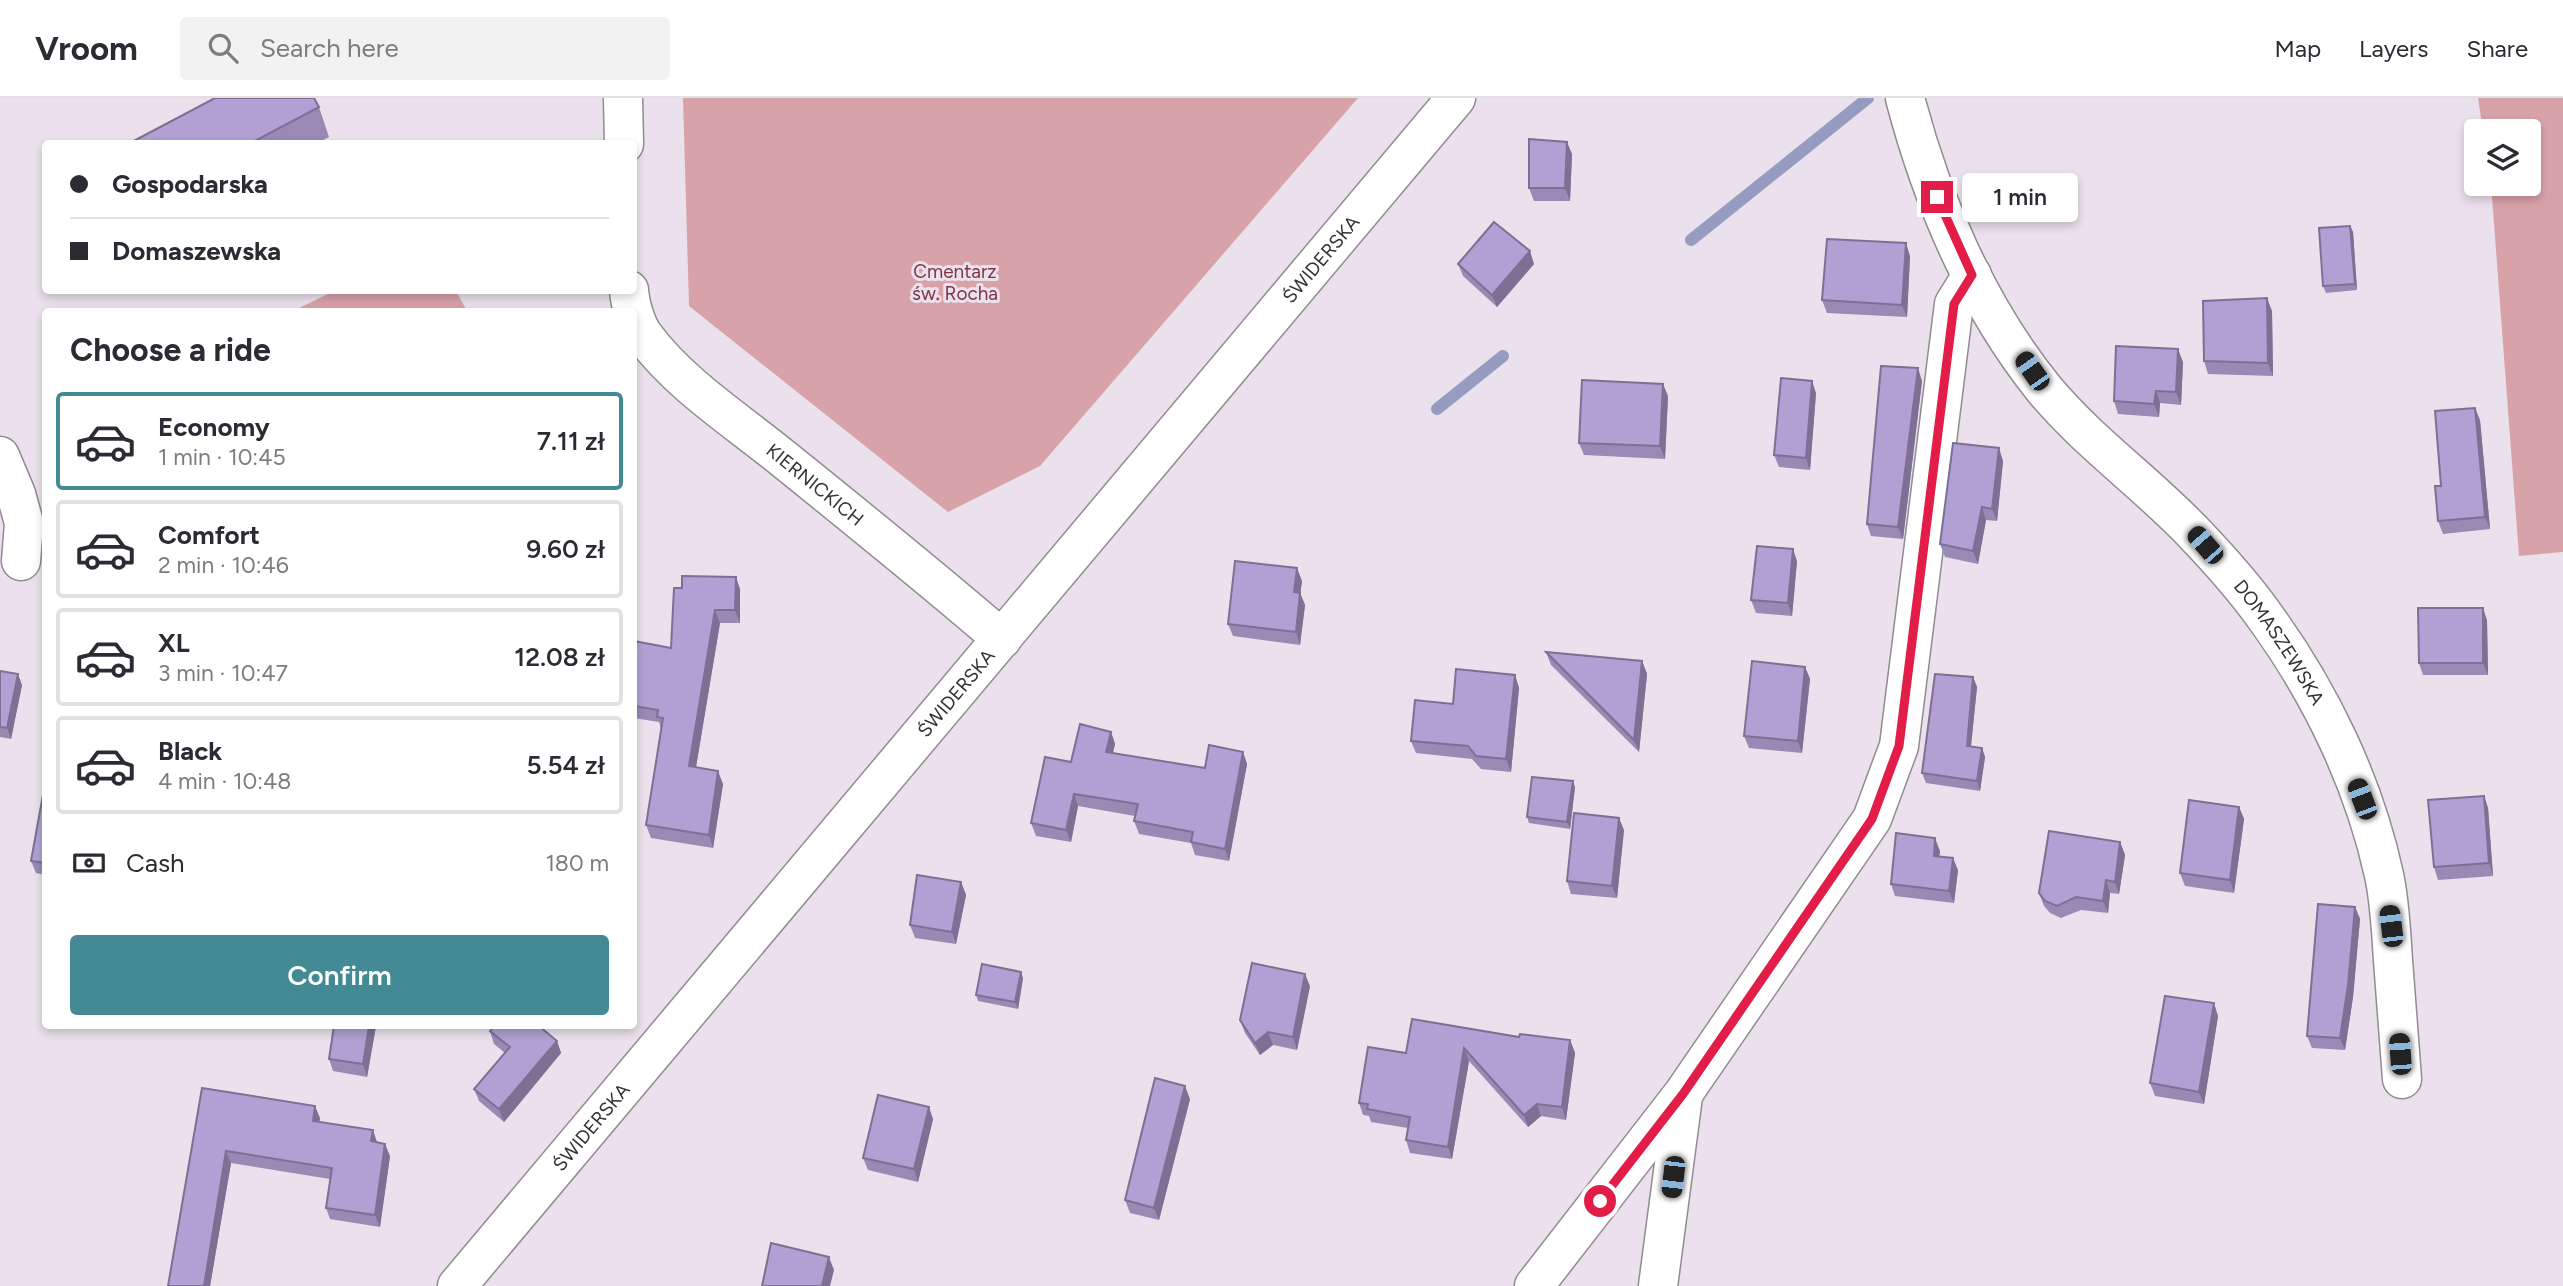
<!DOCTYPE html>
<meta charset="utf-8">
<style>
:root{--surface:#fff;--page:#f2f2f3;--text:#2b2b33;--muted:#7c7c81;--line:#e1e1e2;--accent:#438a94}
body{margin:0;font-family:Figtree,sans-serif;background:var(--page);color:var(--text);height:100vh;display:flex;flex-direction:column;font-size:26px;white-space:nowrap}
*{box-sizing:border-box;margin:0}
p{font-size:23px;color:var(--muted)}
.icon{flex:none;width:38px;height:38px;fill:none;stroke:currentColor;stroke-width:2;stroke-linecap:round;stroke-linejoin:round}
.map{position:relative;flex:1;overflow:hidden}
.drawer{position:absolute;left:42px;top:210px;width:595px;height:721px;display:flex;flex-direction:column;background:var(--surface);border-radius:7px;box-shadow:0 4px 10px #0003}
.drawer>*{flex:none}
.top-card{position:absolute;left:42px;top:42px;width:595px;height:154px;border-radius:7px;box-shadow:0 4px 10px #0003;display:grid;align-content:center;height:154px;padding:0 28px;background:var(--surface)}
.controls{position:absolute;left:2464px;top:21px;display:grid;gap:14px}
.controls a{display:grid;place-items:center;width:77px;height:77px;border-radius:7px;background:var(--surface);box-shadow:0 4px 10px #0003;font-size:35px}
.end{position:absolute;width:32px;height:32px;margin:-16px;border:9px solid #e11d48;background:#fff;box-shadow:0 0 0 4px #fff}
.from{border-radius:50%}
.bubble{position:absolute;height:49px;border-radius:7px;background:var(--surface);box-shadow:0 4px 10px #0003;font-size:23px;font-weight:600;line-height:49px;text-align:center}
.car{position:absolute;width:21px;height:42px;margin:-21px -10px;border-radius:9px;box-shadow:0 0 5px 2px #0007;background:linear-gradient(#222 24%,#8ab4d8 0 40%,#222 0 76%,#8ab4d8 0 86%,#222 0)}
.top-card b{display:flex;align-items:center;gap:24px;height:66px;font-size:26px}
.top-card b+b{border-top:2px solid var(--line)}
.top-card i{width:18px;height:18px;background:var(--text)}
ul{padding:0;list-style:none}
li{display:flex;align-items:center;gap:21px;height:98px;margin:0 14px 10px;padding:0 14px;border:4px solid var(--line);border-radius:7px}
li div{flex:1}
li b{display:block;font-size:26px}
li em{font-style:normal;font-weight:600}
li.current{border-color:var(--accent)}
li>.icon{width:63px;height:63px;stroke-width:1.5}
h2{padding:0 28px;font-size:32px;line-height:84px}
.pay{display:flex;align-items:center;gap:18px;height:77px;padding:0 28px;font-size:26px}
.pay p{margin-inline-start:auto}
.cta{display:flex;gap:14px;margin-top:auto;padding:14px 28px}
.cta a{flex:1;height:80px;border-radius:7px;background:var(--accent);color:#fff;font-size:28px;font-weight:600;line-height:80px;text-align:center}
header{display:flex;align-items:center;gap:42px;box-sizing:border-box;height:98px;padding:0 35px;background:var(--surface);border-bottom:2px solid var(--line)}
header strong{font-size:33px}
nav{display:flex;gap:38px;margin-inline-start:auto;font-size:24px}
.search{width:490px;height:63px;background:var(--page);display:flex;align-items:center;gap:18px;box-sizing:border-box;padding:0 24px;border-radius:7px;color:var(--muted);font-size:26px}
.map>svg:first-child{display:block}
</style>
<header>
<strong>Vroom</strong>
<div class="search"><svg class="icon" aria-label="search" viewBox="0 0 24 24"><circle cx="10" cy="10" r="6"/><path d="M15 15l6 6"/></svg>Search here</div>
<nav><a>Map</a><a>Layers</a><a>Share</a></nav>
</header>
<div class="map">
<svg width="2563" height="1188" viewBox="0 0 2563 1188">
<rect width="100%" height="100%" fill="#ebe1ec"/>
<!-- green -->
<g fill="#d8a2a9">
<polygon points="683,0 1358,0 1040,368 948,414 689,208"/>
<polygon points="2478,0 2563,0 2563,454 2519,458 2491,86 2529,86 2529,33 2483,33"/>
<polygon points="334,193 456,193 467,213 293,213"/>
</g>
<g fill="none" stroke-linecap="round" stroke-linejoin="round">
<!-- stream -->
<g stroke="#969bc2" stroke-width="12">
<polyline points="1691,142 1868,0"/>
<polyline points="1437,311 1503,258"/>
</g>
<!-- street casing -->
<g stroke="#938a94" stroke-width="41">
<g id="street">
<path id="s1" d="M1905,0c27,103 72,208 139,291 44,53 101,93 148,142 26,27 52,56 74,87 55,76 98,165 118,257 6,27 7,57 9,85 3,39 6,79 9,119"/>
<polyline points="0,358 16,396 24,425 21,463"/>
<polyline points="1534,1188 1683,996 1872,721 1899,648 1954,206 1972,177"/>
<polyline points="1658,1188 1683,998"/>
</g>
</g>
<!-- secondary casing -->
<g stroke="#938a94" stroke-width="41">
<g id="secondary">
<polyline points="623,0 624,46"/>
<path id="s2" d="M629,192c1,14 7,35 15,46 34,46 87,81 131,116 77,62 153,123 227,187"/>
<path id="s3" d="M457,1188l999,-1188"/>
</g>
</g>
<!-- street -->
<use href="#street" stroke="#fff" stroke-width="38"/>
<!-- secondary -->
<use href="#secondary" stroke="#fff" stroke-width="38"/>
</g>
<!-- wall -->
<g fill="#988ab5">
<polygon points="319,9 329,39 316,46 128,46"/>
<polygon points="1572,56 1570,103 1534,103 1529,90"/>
<polygon points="2350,128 2353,134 2357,192 2326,195 2323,188"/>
<polygon points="1910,158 1907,219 1827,215 1822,202"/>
<polygon points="1458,166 1534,166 1497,209 1463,178"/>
<polygon points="2272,213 2273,278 2208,276 2204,263"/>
<polygon points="2183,264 2181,307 2160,305 2159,319 2118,316 2114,303"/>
<polygon points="1922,283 1903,441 1871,438 1867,426"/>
<polygon points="1816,295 1810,372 1779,369 1774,357"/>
<polygon points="1668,298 1665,361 1584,357 1579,345"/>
<polygon points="2480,322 2490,431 2443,436 2438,423 2441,388"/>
<polygon points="2003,363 1997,423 1986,422 1978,466 1945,459 1940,446"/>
<polygon points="1797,463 1792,518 1756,515 1751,502"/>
<polygon points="1302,483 1300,495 1305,507 1300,547 1233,538 1228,526"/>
<polygon points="740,491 740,525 720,525 696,669 723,686 713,750 651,740 646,727 661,631 659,624 634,620 634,543 671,550"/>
<polygon points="2487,522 2488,577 2423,577 2419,565"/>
<polygon points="1546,554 1642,563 1647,576 1639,654 1551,567"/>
<polygon points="1805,569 1810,581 1802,655 1749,650 1744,638"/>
<polygon points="0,573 22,587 11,641 0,639"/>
<polygon points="1515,577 1519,590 1511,674 1481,671 1472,661 1416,655 1411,643 1453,606"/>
<polygon points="1973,579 1977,589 1971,648 1982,650 1985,659 1980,693 1926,685 1922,675"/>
<polygon points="1111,634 1115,646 1113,655 1205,670 1243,654 1247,666 1229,763 1195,757 1191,745 1139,736 1134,723 1135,718 1078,708 1071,744 1036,738 1031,725 1071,664"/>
<polygon points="46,680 46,777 36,775 31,763"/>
<polygon points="1575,689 1570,731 1529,725 1527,719"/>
<polygon points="2484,698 2488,710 2493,778 2438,782 2434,769"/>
<polygon points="2239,709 2244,721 2234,795 2185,788 2180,775"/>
<polygon points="1624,732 1617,800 1571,796 1567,783"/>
<polygon points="2120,744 2125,757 2119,796 2110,795 2108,815 2081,812 2061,820 2050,815 2044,808 2039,795"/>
<polygon points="1940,753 1939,758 1958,772 1954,805 1895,798 1891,786"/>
<polygon points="961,784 966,797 956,846 915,840 910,827"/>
<polygon points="2355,809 2360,821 2353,899 2345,952 2312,950 2307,938"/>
<polygon points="1023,880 1018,911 978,903 976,897"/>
<polygon points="1310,888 1297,952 1273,947 1260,957 1245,935 1240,922"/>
<polygon points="2218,918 2204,1006 2155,998 2150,985"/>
<polygon points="376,928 367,979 333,973 329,961"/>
<polygon points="490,933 557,943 561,955 504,1024 479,1003 474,991 505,955 494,946"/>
<polygon points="1519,939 1570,942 1575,955 1566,1022 1541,1018 1528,1029 1469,963 1452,1061 1410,1055 1406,1042 1408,1030 1371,1024 1369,1018 1363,1017 1359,1005 1406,955"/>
<polygon points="202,990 320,1020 319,1024 377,1045 390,1058 380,1129 330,1121 326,1110 330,1081 231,1065 210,1188 168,1188"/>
<polygon points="1190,1001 1159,1122 1130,1115 1125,1102"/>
<polygon points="933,1021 918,1084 868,1072 863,1060"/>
</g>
<!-- shaded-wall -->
<g fill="#7c7094">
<polygon points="1567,44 1572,56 1570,103 1565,90"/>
<polygon points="2350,128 2353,134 2357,192 2355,186"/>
<polygon points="1906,145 1910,158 1907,219 1902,207"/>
<polygon points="1530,153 1534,166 1497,209 1492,197"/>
<polygon points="2267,200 2272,213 2273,278 2268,265"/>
<polygon points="2178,251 2183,264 2181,307 2176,294"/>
<polygon points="1918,270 1922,283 1903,441 1898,429"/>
<polygon points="1812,283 1816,295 1810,372 1806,360"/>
<polygon points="1663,286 1668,298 1665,361 1660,348"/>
<polygon points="2156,293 2160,305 2159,319 2154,306"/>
<polygon points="2475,310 2480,322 2490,431 2485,419"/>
<polygon points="1999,350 2003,363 1997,423 1992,411"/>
<polygon points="1982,409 1986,422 1978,466 1973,453"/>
<polygon points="1793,451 1797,463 1792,518 1788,505"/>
<polygon points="1297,470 1302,483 1299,506 1294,494"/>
<polygon points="736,479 740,491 740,525 735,512"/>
<polygon points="1300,495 1305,507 1300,547 1296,534"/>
<polygon points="2483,510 2487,522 2488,577 2483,565"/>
<polygon points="715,512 720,525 694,681 689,668"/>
<polygon points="1642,563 1647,576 1639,654 1634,642"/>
<polygon points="1805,569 1810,581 1802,655 1798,643"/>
<polygon points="18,576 22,587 11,641 7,630"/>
<polygon points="1515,577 1519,590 1511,674 1506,661"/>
<polygon points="1973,579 1977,589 1970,657 1967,648"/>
<polygon points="1111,634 1115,646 1110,667 1106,654"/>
<polygon points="1982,650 1985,659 1980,693 1977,683"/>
<polygon points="1243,654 1247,666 1229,763 1225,751"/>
<polygon points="718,673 723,686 713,750 709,737"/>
<polygon points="1573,683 1575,689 1570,731 1567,724"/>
<polygon points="1074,696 1078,708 1071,744 1066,732"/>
<polygon points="2484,698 2488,710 2493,778 2489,765"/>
<polygon points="2239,709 2244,721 2234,795 2230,782"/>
<polygon points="1619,720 1624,732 1617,800 1612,788"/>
<polygon points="1935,740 1940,753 1938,770 1934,758"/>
<polygon points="2120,744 2125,757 2119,796 2115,784"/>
<polygon points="1953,760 1958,772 1954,805 1949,793"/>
<polygon points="2106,782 2110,795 2108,815 2103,803"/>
<polygon points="961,784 966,797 956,846 952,834"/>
<polygon points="2355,809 2360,821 2353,899 2345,952 2340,940"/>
<polygon points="1021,874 1023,880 1018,911 1015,904"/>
<polygon points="1305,876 1310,888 1297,952 1293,939"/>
<polygon points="2214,905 2218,918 2204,1006 2199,994"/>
<polygon points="369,928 376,928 367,979 363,966"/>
<polygon points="1268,934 1273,947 1260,957 1255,945"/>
<polygon points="1570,942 1575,955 1566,1022 1562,1009"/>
<polygon points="557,943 561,955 504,1024 499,1011"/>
<polygon points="1464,950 1469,963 1452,1061 1448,1049"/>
<polygon points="1185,988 1190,1001 1159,1122 1154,1110"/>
<polygon points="1537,1006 1541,1018 1528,1029 1524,1017"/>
<polygon points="315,1008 320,1020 317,1035 313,1023"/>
<polygon points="929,1009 933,1021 918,1084 914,1071"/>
<polygon points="373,1032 377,1044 371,1043"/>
<polygon points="385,1046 390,1058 380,1129 375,1117"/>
<polygon points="226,1053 231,1065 210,1188 204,1188"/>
<polygon points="829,1159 834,1172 830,1188 822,1188"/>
</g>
<!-- building -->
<g fill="#b1a0d3" stroke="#7c7094" stroke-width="2">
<polygon points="215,0 314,0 319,9 249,46 128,46"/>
<polygon points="1529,41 1567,44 1565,90 1529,90"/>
<polygon points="1494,124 1530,153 1492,197 1458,166"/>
<polygon points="2350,128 2355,186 2323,188 2319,130"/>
<polygon points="1827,141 1906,145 1902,207 1822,202"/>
<polygon points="2267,200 2268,265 2204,263 2203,203"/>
<polygon points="2116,248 2178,251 2176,294 2156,293 2154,306 2114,303"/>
<polygon points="1881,268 1918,270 1898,429 1867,426"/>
<polygon points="1781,280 1812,283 1806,360 1774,357"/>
<polygon points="1582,282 1663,286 1660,348 1579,345"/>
<polygon points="2475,310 2485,419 2438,423 2435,388 2441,388 2435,313"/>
<polygon points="1953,345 1999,350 1992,411 1982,409 1973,453 1940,446"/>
<polygon points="1757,448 1793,451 1788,505 1751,502"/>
<polygon points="1235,463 1297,470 1294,494 1300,495 1296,534 1228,526"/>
<polygon points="682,478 736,479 735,512 715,512 689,668 718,673 709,737 646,727 663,620 657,619 658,612 634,608 634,543 671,550 674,490 682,490"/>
<polygon points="2418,510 2483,510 2483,565 2419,565"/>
<polygon points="1546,554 1642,563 1634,642"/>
<polygon points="1752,563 1805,569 1798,643 1744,638"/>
<polygon points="1456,571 1515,577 1506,661 1476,658 1468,648 1411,643 1415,602 1453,606"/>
<polygon points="0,573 18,576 7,630 0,629"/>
<polygon points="1935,576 1973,579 1967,648 1982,650 1977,683 1922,675"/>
<polygon points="1080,626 1111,634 1106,654 1205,670 1209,647 1243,654 1225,751 1191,744 1193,734 1134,723 1138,706 1074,696 1066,732 1031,725 1045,659 1071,664"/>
<polygon points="1532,679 1573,683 1567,724 1527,719"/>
<polygon points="46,680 46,765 31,763"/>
<polygon points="2484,698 2489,765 2434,769 2428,702"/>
<polygon points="2189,702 2239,709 2230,782 2180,775"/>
<polygon points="1574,715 1619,720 1612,788 1567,783"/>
<polygon points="2049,733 2120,744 2115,784 2106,782 2103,803 2076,799 2057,808 2045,803 2039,795"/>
<polygon points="1896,735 1935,740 1934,758 1953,760 1949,793 1891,786"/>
<polygon points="917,777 961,784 952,834 910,827"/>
<polygon points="2318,806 2355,809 2348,887 2340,940 2307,938"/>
<polygon points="1252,865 1305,876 1293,939 1268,934 1255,945 1240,922"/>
<polygon points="982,866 1021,874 1015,904 976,897"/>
<polygon points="2165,898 2214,905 2199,994 2150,985"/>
<polygon points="1412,921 1519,939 1520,936 1570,942 1562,1009 1537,1006 1524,1017 1464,950 1448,1049 1406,1042 1410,1019 1367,1011 1368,1006 1359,1005 1368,949 1406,955"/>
<polygon points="334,928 369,928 363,966 329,961"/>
<polygon points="494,928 539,928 557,943 499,1011 474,991 510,949 490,933"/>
<polygon points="1155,980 1185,988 1154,1110 1125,1102"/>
<polygon points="202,990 315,1008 313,1023 373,1032 371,1043 385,1046 375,1117 326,1110 332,1070 226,1053 204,1188 168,1188"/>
<polygon points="878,997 929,1009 914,1071 863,1060"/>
<polygon points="771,1145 829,1159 822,1188 762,1188"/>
</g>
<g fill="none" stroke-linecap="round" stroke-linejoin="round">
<!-- route -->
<polyline stroke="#e11d48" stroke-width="9" points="1600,1103 1683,996 1872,721 1899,648 1954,206 1972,177 1937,99"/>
</g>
<g text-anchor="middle" stroke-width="6" stroke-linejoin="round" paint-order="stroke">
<!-- street labels -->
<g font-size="19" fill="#353135" stroke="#ebe1ec">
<text dy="7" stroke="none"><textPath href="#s3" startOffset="1342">ŚWIDERSKA</textPath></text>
<text dy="7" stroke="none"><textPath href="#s2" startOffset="276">KIERNICKICH</textPath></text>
<text dy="7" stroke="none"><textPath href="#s1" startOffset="672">DOMASZEWSKA</textPath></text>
<text dy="7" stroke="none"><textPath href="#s3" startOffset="775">ŚWIDERSKA</textPath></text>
<text dy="7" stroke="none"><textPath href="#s3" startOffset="208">ŚWIDERSKA</textPath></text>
</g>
<!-- park labels -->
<g font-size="19" fill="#7f3444" stroke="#ebe1ec">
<text x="955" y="180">Cmentarz<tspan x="955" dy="22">św. Rocha</tspan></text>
</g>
</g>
</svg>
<div class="controls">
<a><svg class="icon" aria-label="layers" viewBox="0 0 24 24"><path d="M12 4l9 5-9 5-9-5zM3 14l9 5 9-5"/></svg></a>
</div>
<i class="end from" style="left:1600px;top:1103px"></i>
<i class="end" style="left:1937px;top:99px"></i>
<div class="bubble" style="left:1962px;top:75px;width:116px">1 min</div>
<i class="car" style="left:2032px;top:273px;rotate:325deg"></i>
<i class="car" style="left:2205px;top:447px;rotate:319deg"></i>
<i class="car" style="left:2362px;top:701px;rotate:339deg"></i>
<i class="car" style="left:2391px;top:828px;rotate:353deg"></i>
<i class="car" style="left:2400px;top:956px;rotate:356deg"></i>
<i class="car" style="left:1673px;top:1079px;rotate:187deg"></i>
<div class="top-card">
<b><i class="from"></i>Gospodarska</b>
<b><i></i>Domaszewska</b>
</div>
<section class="drawer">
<h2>Choose a ride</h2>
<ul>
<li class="current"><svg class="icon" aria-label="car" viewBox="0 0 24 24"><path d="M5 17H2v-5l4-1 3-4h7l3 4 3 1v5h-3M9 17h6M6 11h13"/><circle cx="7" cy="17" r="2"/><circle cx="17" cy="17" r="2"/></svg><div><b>Economy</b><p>1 min · 10:45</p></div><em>7.11 zł</em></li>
<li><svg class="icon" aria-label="car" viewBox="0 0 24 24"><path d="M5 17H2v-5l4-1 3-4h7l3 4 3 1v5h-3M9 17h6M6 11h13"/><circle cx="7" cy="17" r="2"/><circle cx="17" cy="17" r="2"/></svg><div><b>Comfort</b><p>2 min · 10:46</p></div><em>9.60 zł</em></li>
<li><svg class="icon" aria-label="car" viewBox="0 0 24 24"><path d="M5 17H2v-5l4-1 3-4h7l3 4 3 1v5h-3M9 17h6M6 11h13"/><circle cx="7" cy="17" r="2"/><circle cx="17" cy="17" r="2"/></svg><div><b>XL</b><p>3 min · 10:47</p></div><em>12.08 zł</em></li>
<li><svg class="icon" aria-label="car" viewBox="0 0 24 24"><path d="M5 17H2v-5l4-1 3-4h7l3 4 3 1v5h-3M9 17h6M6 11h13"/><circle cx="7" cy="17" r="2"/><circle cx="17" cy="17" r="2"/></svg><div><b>Black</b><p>4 min · 10:48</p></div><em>5.54 zł</em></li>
</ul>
<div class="pay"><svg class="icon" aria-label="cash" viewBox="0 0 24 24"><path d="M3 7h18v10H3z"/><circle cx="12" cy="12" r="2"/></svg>Cash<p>180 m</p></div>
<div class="cta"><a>Confirm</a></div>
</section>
</div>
